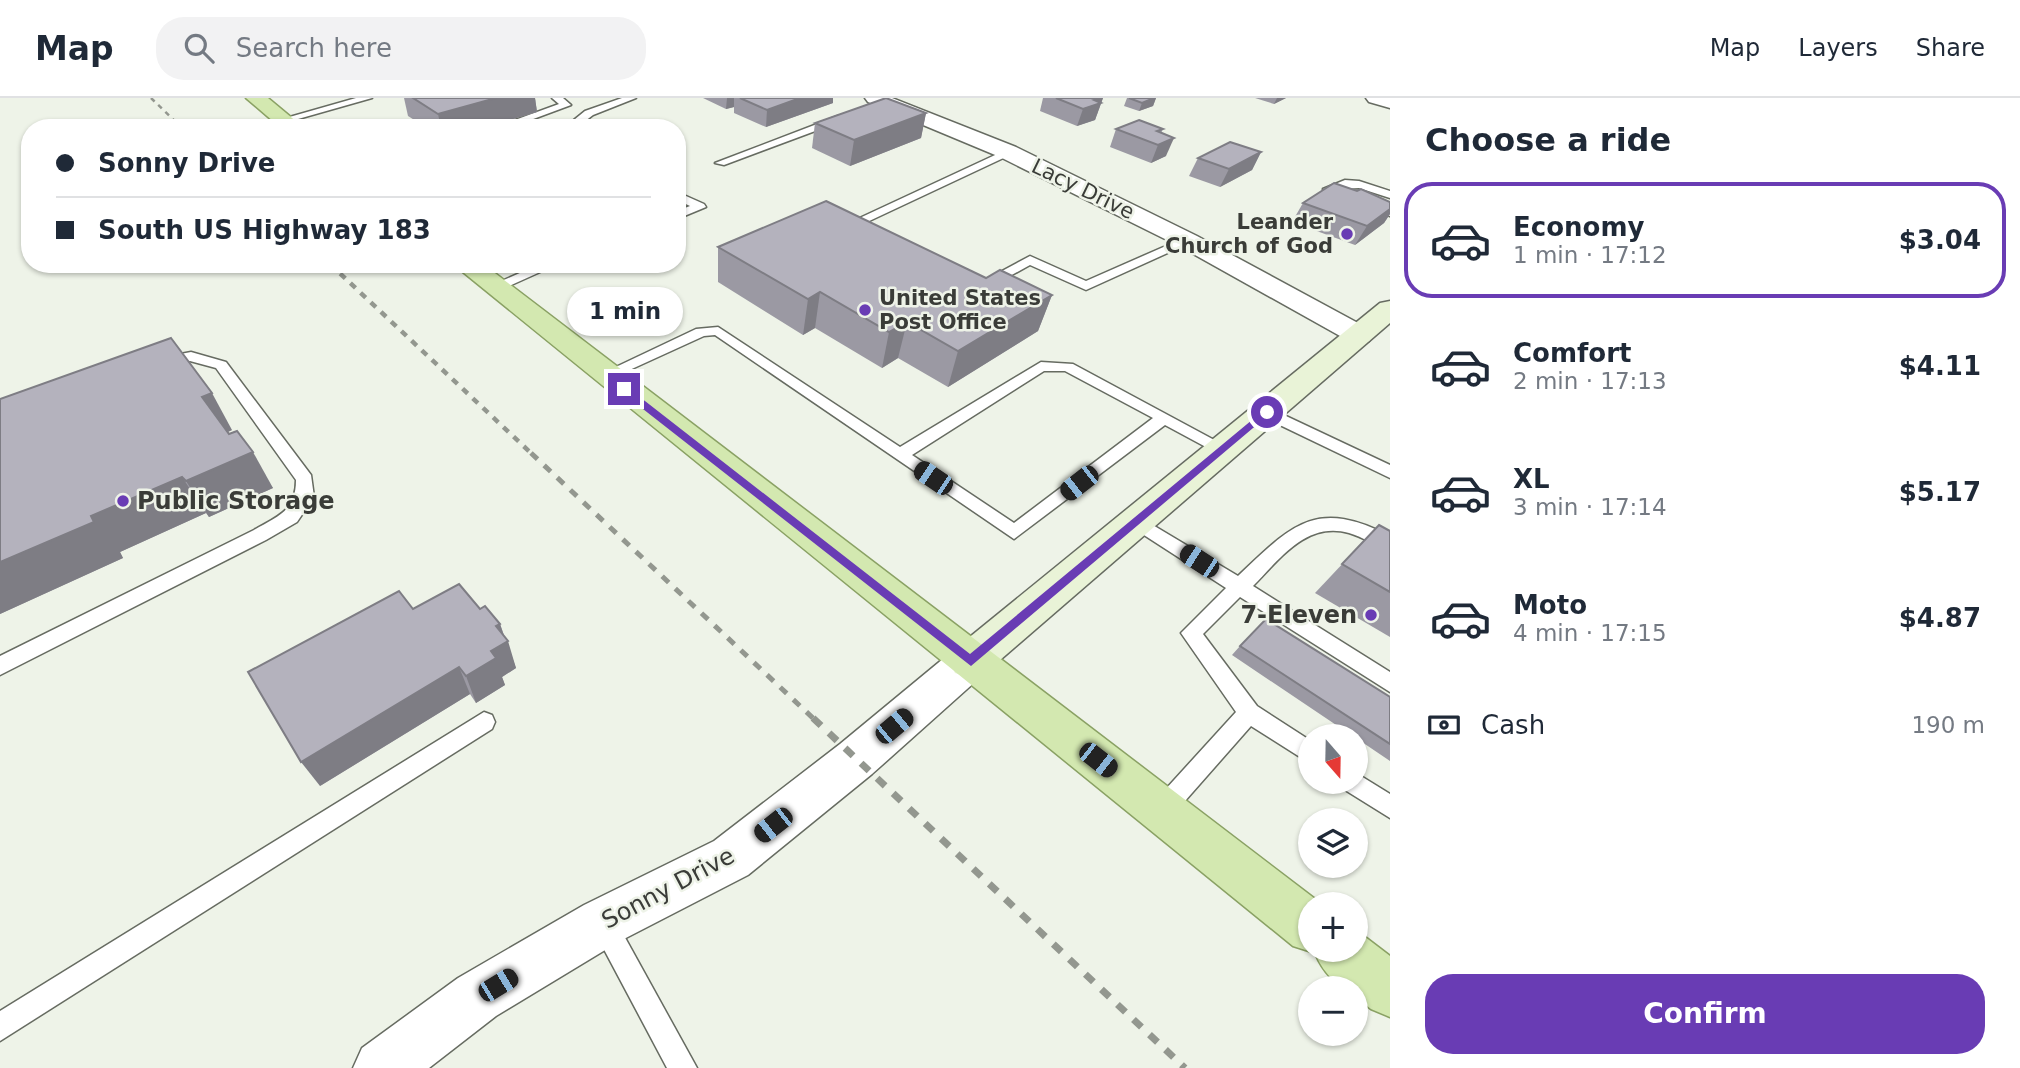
<!DOCTYPE html>
<meta charset="utf-8">
<style>
:root{--surface:#fff;--page:#f2f2f3;--text:#1f2937;--muted:#747a83;--line:#e0e1e3;--accent:#693cb4}
body{margin:0;font-family:"DejaVu Sans",sans-serif;background:var(--page);color:var(--text);height:100vh;display:flex;flex-direction:column;font-size:26px;white-space:nowrap}
*{box-sizing:border-box;margin:0}
p{font-size:23px;color:var(--muted)}
.icon{flex:none;width:38px;height:38px;fill:none;stroke:currentColor;stroke-width:2;stroke-linecap:round;stroke-linejoin:round}
.map{position:relative;flex:1;overflow:hidden}
.drawer{display:flex;flex-direction:column;background:var(--surface);width:630px}
.drawer>*{flex:none}
.banner{position:absolute;left:21px;top:21px;width:665px;height:154px;border-radius:28px;box-shadow:0 2px 5px #0004;display:grid;align-content:center;height:154px;padding:0 35px;background:var(--surface)}
.needle{width:46px;rotate:160deg}
.buttons{position:absolute;left:1298px;top:626px;display:grid;gap:14px}
.buttons a{display:grid;place-items:center;width:70px;height:70px;border-radius:50%;background:var(--surface);box-shadow:0 2px 5px #0004;font-size:35px}
.end{position:absolute;width:32px;height:32px;margin:-16px;border:9px solid #693cb4;background:#fff;box-shadow:0 0 0 4px #fff}
.from{border-radius:50%}
.bubble{position:absolute;height:49px;border-radius:24px;background:var(--surface);box-shadow:0 2px 5px #0004;font-size:23px;font-weight:600;line-height:49px;text-align:center}
.car{position:absolute;width:21px;height:42px;margin:-21px -10px;border-radius:9px;box-shadow:0 0 5px 2px #0007;background:linear-gradient(#222 24%,#8ab4d8 0 40%,#222 0 76%,#8ab4d8 0 86%,#222 0)}
.banner b{display:flex;align-items:center;gap:24px;height:66px;font-size:26px}
.banner b+b{border-top:2px solid var(--line)}
.banner i{width:18px;height:18px;background:var(--text)}
ul{padding:0;list-style:none}
li{display:flex;align-items:center;gap:21px;height:116px;margin:0 14px 10px;padding:0 21px;border:4px solid transparent;border-radius:28px}
li div{flex:1}
li b{display:block;font-size:26px}
li em{font-style:normal;font-weight:600}
li.current{border-color:var(--accent)}
li>.icon{width:63px;height:63px;stroke-width:1.5}
h2{padding:0 35px;font-size:32px;line-height:84px}
.pay{display:flex;align-items:center;gap:18px;height:77px;padding:0 35px;font-size:26px}
.pay p{margin-inline-start:auto}
.button{display:flex;gap:14px;margin-top:auto;padding:14px 35px}
.button a{flex:1;height:80px;border-radius:28px;background:var(--accent);color:#fff;font-size:28px;font-weight:600;line-height:80px;text-align:center}
header{display:flex;align-items:center;gap:42px;box-sizing:border-box;height:98px;padding:0 35px;background:var(--surface);border-bottom:2px solid var(--line)}
header strong{font-size:33px}
nav{display:flex;gap:38px;margin-inline-start:auto;font-size:24px}
.search{width:490px;height:63px;background:var(--page);display:flex;align-items:center;gap:18px;box-sizing:border-box;padding:0 24px;border-radius:28px;color:var(--muted);font-size:26px}
main{display:flex;flex:1;min-height:0}
.map>svg:first-child{display:block}
</style>
<header>
<strong>Map</strong>
<div class="search"><svg class="icon" aria-label="search" viewBox="0 0 24 24"><circle cx="10" cy="10" r="6"/><path d="M15 15l6 6"/></svg>Search here</div>
<nav><a>Map</a><a>Layers</a><a>Share</a></nav>
</header>
<main>
<div class="map">
<svg width="1390" height="970" viewBox="0 0 1390 970">
<rect width="100%" height="100%" fill="#eef3e8"/>
<g fill="none" stroke-linecap="round" stroke-linejoin="round">
<!-- lane casing -->
<g stroke="#666b61" stroke-width="3">
<g id="lane">
<polygon points="356,0 372,0 284,25 279,22"/>
<polygon points="552,0 563,0 571,7 509,30 493,30 559,6"/>
<polygon points="622,0 636,0 593,17 576,30 564,30 585,13"/>
<polygon points="838,18 843,21 842,23 724,67 715,65"/>
<polygon points="1008,51 1012,52 1012,56 865,125 875,134 875,140 867,140 851,124"/>
<polygon points="1345,82 1359,83 1390,93 1390,100 1359,90 1339,91 1390,110 1390,118 1323,91"/>
<polygon points="677,94 704,106 706,109 677,121 677,113 690,108 677,102"/>
<polygon points="1184,140 1194,143 1086,192 1030,167 988,190 976,187 1030,158 1086,183"/>
<polygon points="540,166 558,166 500,192 488,189"/>
<path d="M718,229l182,120 141,-85 32,2 158,85 -2,4h-12l-52,-28 -151,114 -299,-204 -11,1 -92,42 -5,2 -8,-5 97,-46zM1044,273h21l88,47 -139,105 -102,-68z"/>
<path d="M191,254l35,10 85,113 3,22 -17,25 -31,18 -266,135v-19l254,-126c24,-14 42,-19 42,-50l-80,-112 -26,-7 -31,5 -7,-4 2,-3z"/>
<polygon points="1267,309 1390,367 1390,380 1261,318 1261,310"/>
<path d="M1136,417l102,61c53,-50 77,-79 152,-40v15c-14,-5 -27,-14 -41,-18 -43,-12 -69,26 -96,53l137,86v20l-150,-95 -37,37 54,72 54,35v23l-60,-38 -81,92 -8,3 -8,-3 -4,-8 4,-8 82,-90 -55,-79 45,-45 -96,-62 -3,-5z"/>
<polygon points="484,614 492,617 495,624 492,631 0,943 0,913"/>
<polygon points="1356,675 1390,696 1390,720 1345,692 1342,684 1356,684"/>
<polygon points="603,812 612,816 697,970 667,970 590,825 594,816"/>
</g>
</g>
<!-- street casing -->
<g stroke="#666b61" stroke-width="3">
<g id="street">
<polygon points="865,0 892,0 1016,49 1197,138 1369,231 1373,237 1369,243 1359,246 1349,243 1179,148 1000,59 868,4"/>
<polygon points="1366,0 1390,0 1390,10 1369,4"/>
<polygon points="970,546 985,551 991,563 985,575 872,676 748,777 620,843 496,918 429,970 353,970 362,950 458,880 584,807 714,743 840,646 955,551"/>
</g>
</g>
<!-- secondary casing -->
<g stroke="#666b61" stroke-width="3">
<polygon id="secondary" points="1390,203 1390,225 985,575 970,580 955,575 949,563 955,551 1380,205"/>
</g>
<!-- primary casing -->
<g stroke="#8aa164" stroke-width="3">
<g id="primary">
<polygon points="246,0 268,0 304,30 281,30"/>
<path d="M453,166h30l840,641h-12v45h45v-20l34,26v61l-19,-8 -15,-12v-8c-20,0 -34,-19 -41,-36l-22,-7z"/>
</g>
</g>
<!-- lane -->
<use href="#lane" fill="#fff" fill-rule="evenodd"/>
<!-- street -->
<use href="#street" fill="#fff" fill-rule="evenodd"/>
<!-- secondary -->
<use href="#secondary" fill="#e9f3d7" fill-rule="evenodd"/>
<!-- primary -->
<use href="#primary" fill="#d3e8b0" fill-rule="evenodd"/>
<!-- rail-far3 -->
<polyline stroke="#93978f" stroke-width="2.5" stroke-dasharray="5 5" stroke-linecap="butt" points="151,0 182,30"/>
<!-- rail-far2 -->
<polyline stroke="#93978f" stroke-width="4.5" stroke-dasharray="7 7" stroke-linecap="butt" points="330,166 532,356"/>
<!-- rail-far1 -->
<polyline stroke="#93978f" stroke-width="5" stroke-dasharray="9 9" stroke-linecap="butt" points="531,355 815,622"/>
<!-- rail -->
<polyline stroke="#93978f" stroke-width="7" stroke-dasharray="11 11" stroke-linecap="butt" points="813,620 1185,970"/>
</g>
<!-- wall -->
<g fill="#9b99a3">
<polygon points="404,0 535,0 537,14 483,30 427,30 408,18"/>
<polygon points="703,0 833,0 833,5 766,29 734,15 734,9 726,11"/>
<polygon points="1043,0 1103,0 1095,22 1077,28 1040,13"/>
<polygon points="1127,0 1156,0 1153,8 1139,13 1124,8"/>
<polygon points="1255,0 1286,0 1274,6"/>
<polygon points="926,15 921,40 850,68 812,50 815,25"/>
<polygon points="1116,31 1163,31 1161,35 1166,58 1151,65 1110,49"/>
<polygon points="1261,54 1252,72 1220,89 1189,78 1198,60"/>
<polygon points="1390,104 1390,116 1384,125 1355,147 1292,124 1303,105"/>
<polygon points="718,149 986,180 1052,197 1038,233 948,289 898,260 882,270 815,230 803,237 718,184"/>
<polygon points="0,301 232,332 228,334 273,390 209,419 206,415 120,454 123,460 0,516"/>
<polygon points="1379,427 1390,433 1390,539 1315,495"/>
<polygon points="413,511 480,511 500,526 516,570 502,579 505,587 476,605 470,596 320,688"/>
<polygon points="1240,548 1390,599 1390,663 1356,640 1356,639 1354,639 1232,557"/>
</g>
<!-- shaded-wall -->
<g fill="#7e7d84">
<polygon points="496,0 535,0 537,14 483,30 441,30 438,16"/>
<polygon points="727,0 734,0 734,9 726,11"/>
<polygon points="800,0 833,0 833,5 766,29 767,12"/>
<polygon points="1101,0 1103,0 1095,22 1077,28 1083,11 1094,2"/>
<polygon points="1154,0 1156,0 1153,8 1139,13 1142,5"/>
<polygon points="1277,0 1286,0 1274,6"/>
<polygon points="926,15 921,40 850,68 854,42"/>
<polygon points="1174,40 1166,58 1151,65 1158,47"/>
<polygon points="1261,54 1252,72 1220,89 1229,71"/>
<polygon points="1390,111 1390,116 1384,125 1355,147 1367,128"/>
<polygon points="820,194 815,230 803,237 808,201"/>
<polygon points="1052,197 1038,233 948,289 958,253"/>
<polygon points="907,224 898,260 882,270 889,234"/>
<polygon points="212,295 232,332 223,336 202,299"/>
<polygon points="253,354 273,390 209,419 186,383"/>
<polygon points="182,379 206,415 120,454 123,460 0,516 0,464 91,418"/>
<polygon points="500,526 506,544 508,543 516,570 502,579 505,587 476,605 466,578 491,553 496,528"/>
<polygon points="459,569 470,596 320,688 301,664"/>
</g>
<!-- building -->
<g fill="#b4b2bd" stroke="#7e7d84" stroke-width="2">
<polygon points="413,0 496,0 438,16"/>
<polygon points="740,0 800,0 767,12"/>
<polygon points="886,0 926,15 854,42 815,25"/>
<polygon points="1056,0 1101,0 1094,2 1101,5 1083,11"/>
<polygon points="1129,0 1154,0 1142,5"/>
<polygon points="1139,22 1163,31 1157,33 1174,40 1158,47 1116,31"/>
<polygon points="525,25 534,30 508,30"/>
<polygon points="545,27 549,30 536,30"/>
<polygon points="1230,44 1261,54 1229,71 1198,60"/>
<polygon points="1334,85 1357,93 1361,91 1390,104 1390,111 1367,128 1303,105"/>
<polygon points="826,103 986,180 1000,172 1052,197 958,253 907,224 889,234 820,194 808,201 718,149"/>
<polygon points="171,240 212,295 202,299 229,336 237,333 253,354 186,383 182,379 91,418 94,424 0,464 0,301"/>
<polygon points="1379,427 1390,433 1390,494 1342,466"/>
<polygon points="459,486 480,511 485,508 500,526 496,528 508,543 491,553 496,560 466,578 459,569 301,664 248,574 399,493 413,511"/>
<polygon points="1266,521 1390,599 1390,646 1240,548"/>
</g>
<!-- route -->
<polygon fill="#693cb4" points="620,289 627,289 970,556 1264,312 1272,314 971,568 620,293"/>
<!-- markers -->
<g fill="#693cb4" stroke="#eef3e8" stroke-width="2.5">
<circle cx="1347" cy="136" r="7"/>
<circle cx="865" cy="212" r="7"/>
<circle cx="123" cy="403" r="7"/>
<circle cx="1371" cy="517" r="7"/>
</g>
<g text-anchor="middle" stroke-width="5" stroke-linejoin="round" paint-order="stroke">
<!-- far-street labels -->
<g font-size="21" fill="#3a3c38" stroke="#eef3e8">
<text transform="translate(1083 91) rotate(26)" y="7">Lacy Drive</text>
</g>
<!-- far-poi labels -->
<g font-size="21" font-weight="bold" fill="#3a3c38" stroke="#eef3e8" text-anchor="end">
<text x="1333" y="131">Leander<tspan x="1333" dy="24">Church of God</tspan></text>
<text x="879" y="207" text-anchor="start">United States<tspan x="879" dy="24">Post Office</tspan></text>
</g>
<!-- poi labels -->
<g font-size="24" font-weight="bold" fill="#3a3c38" stroke="#eef3e8" text-anchor="start">
<text x="137" y="411">Public Storage</text>
<text x="1357" y="525" text-anchor="end">7-Eleven</text>
</g>
<!-- street labels -->
<g font-size="24" fill="#3a3c38" stroke="#eef3e8">
<text transform="translate(668 790) rotate(-28)" y="8">Sonny Drive</text>
</g>
</g>
</svg>
<div class="buttons">
<a><svg class="needle" viewBox="-14 -14 28 28"><path d="M0-13l5 13h-10z" fill="#e53935"/><path d="M0 13l5-13h-10z" fill="#747a83"/></svg></a>
<a><svg class="icon" aria-label="layers" viewBox="0 0 24 24"><path d="M12 4l9 5-9 5-9-5zM3 14l9 5 9-5"/></svg></a>
<a>+</a>
<a>−</a>
</div>
<i class="end from" style="left:1267px;top:314px"></i>
<i class="end" style="left:624px;top:291px"></i>
<div class="bubble" style="left:567px;top:189px;width:116px">1 min</div>
<i class="car" style="left:933px;top:380px;rotate:304deg"></i>
<i class="car" style="left:1079px;top:385px;rotate:232deg"></i>
<i class="car" style="left:1199px;top:463px;rotate:303deg"></i>
<i class="car" style="left:894px;top:628px;rotate:50deg"></i>
<i class="car" style="left:1098px;top:662px;rotate:128deg"></i>
<i class="car" style="left:773px;top:727px;rotate:232deg"></i>
<i class="car" style="left:498px;top:887px;rotate:59deg"></i>
<div class="banner">
<b><i class="from"></i>Sonny Drive</b>
<b><i></i>South US Highway 183</b>
</div>
</div>
<section class="drawer">
<h2>Choose a ride</h2>
<ul>
<li class="current"><svg class="icon" aria-label="car" viewBox="0 0 24 24"><path d="M5 17H2v-5l4-1 3-4h7l3 4 3 1v5h-3M9 17h6M6 11h13"/><circle cx="7" cy="17" r="2"/><circle cx="17" cy="17" r="2"/></svg><div><b>Economy</b><p>1 min · 17:12</p></div><em>$3.04</em></li>
<li><svg class="icon" aria-label="car" viewBox="0 0 24 24"><path d="M5 17H2v-5l4-1 3-4h7l3 4 3 1v5h-3M9 17h6M6 11h13"/><circle cx="7" cy="17" r="2"/><circle cx="17" cy="17" r="2"/></svg><div><b>Comfort</b><p>2 min · 17:13</p></div><em>$4.11</em></li>
<li><svg class="icon" aria-label="car" viewBox="0 0 24 24"><path d="M5 17H2v-5l4-1 3-4h7l3 4 3 1v5h-3M9 17h6M6 11h13"/><circle cx="7" cy="17" r="2"/><circle cx="17" cy="17" r="2"/></svg><div><b>XL</b><p>3 min · 17:14</p></div><em>$5.17</em></li>
<li><svg class="icon" aria-label="car" viewBox="0 0 24 24"><path d="M5 17H2v-5l4-1 3-4h7l3 4 3 1v5h-3M9 17h6M6 11h13"/><circle cx="7" cy="17" r="2"/><circle cx="17" cy="17" r="2"/></svg><div><b>Moto</b><p>4 min · 17:15</p></div><em>$4.87</em></li>
</ul>
<div class="pay"><svg class="icon" aria-label="cash" viewBox="0 0 24 24"><path d="M3 7h18v10H3z"/><circle cx="12" cy="12" r="2"/></svg>Cash<p>190 m</p></div>
<div class="button"><a>Confirm</a></div>
</section>
</main>
